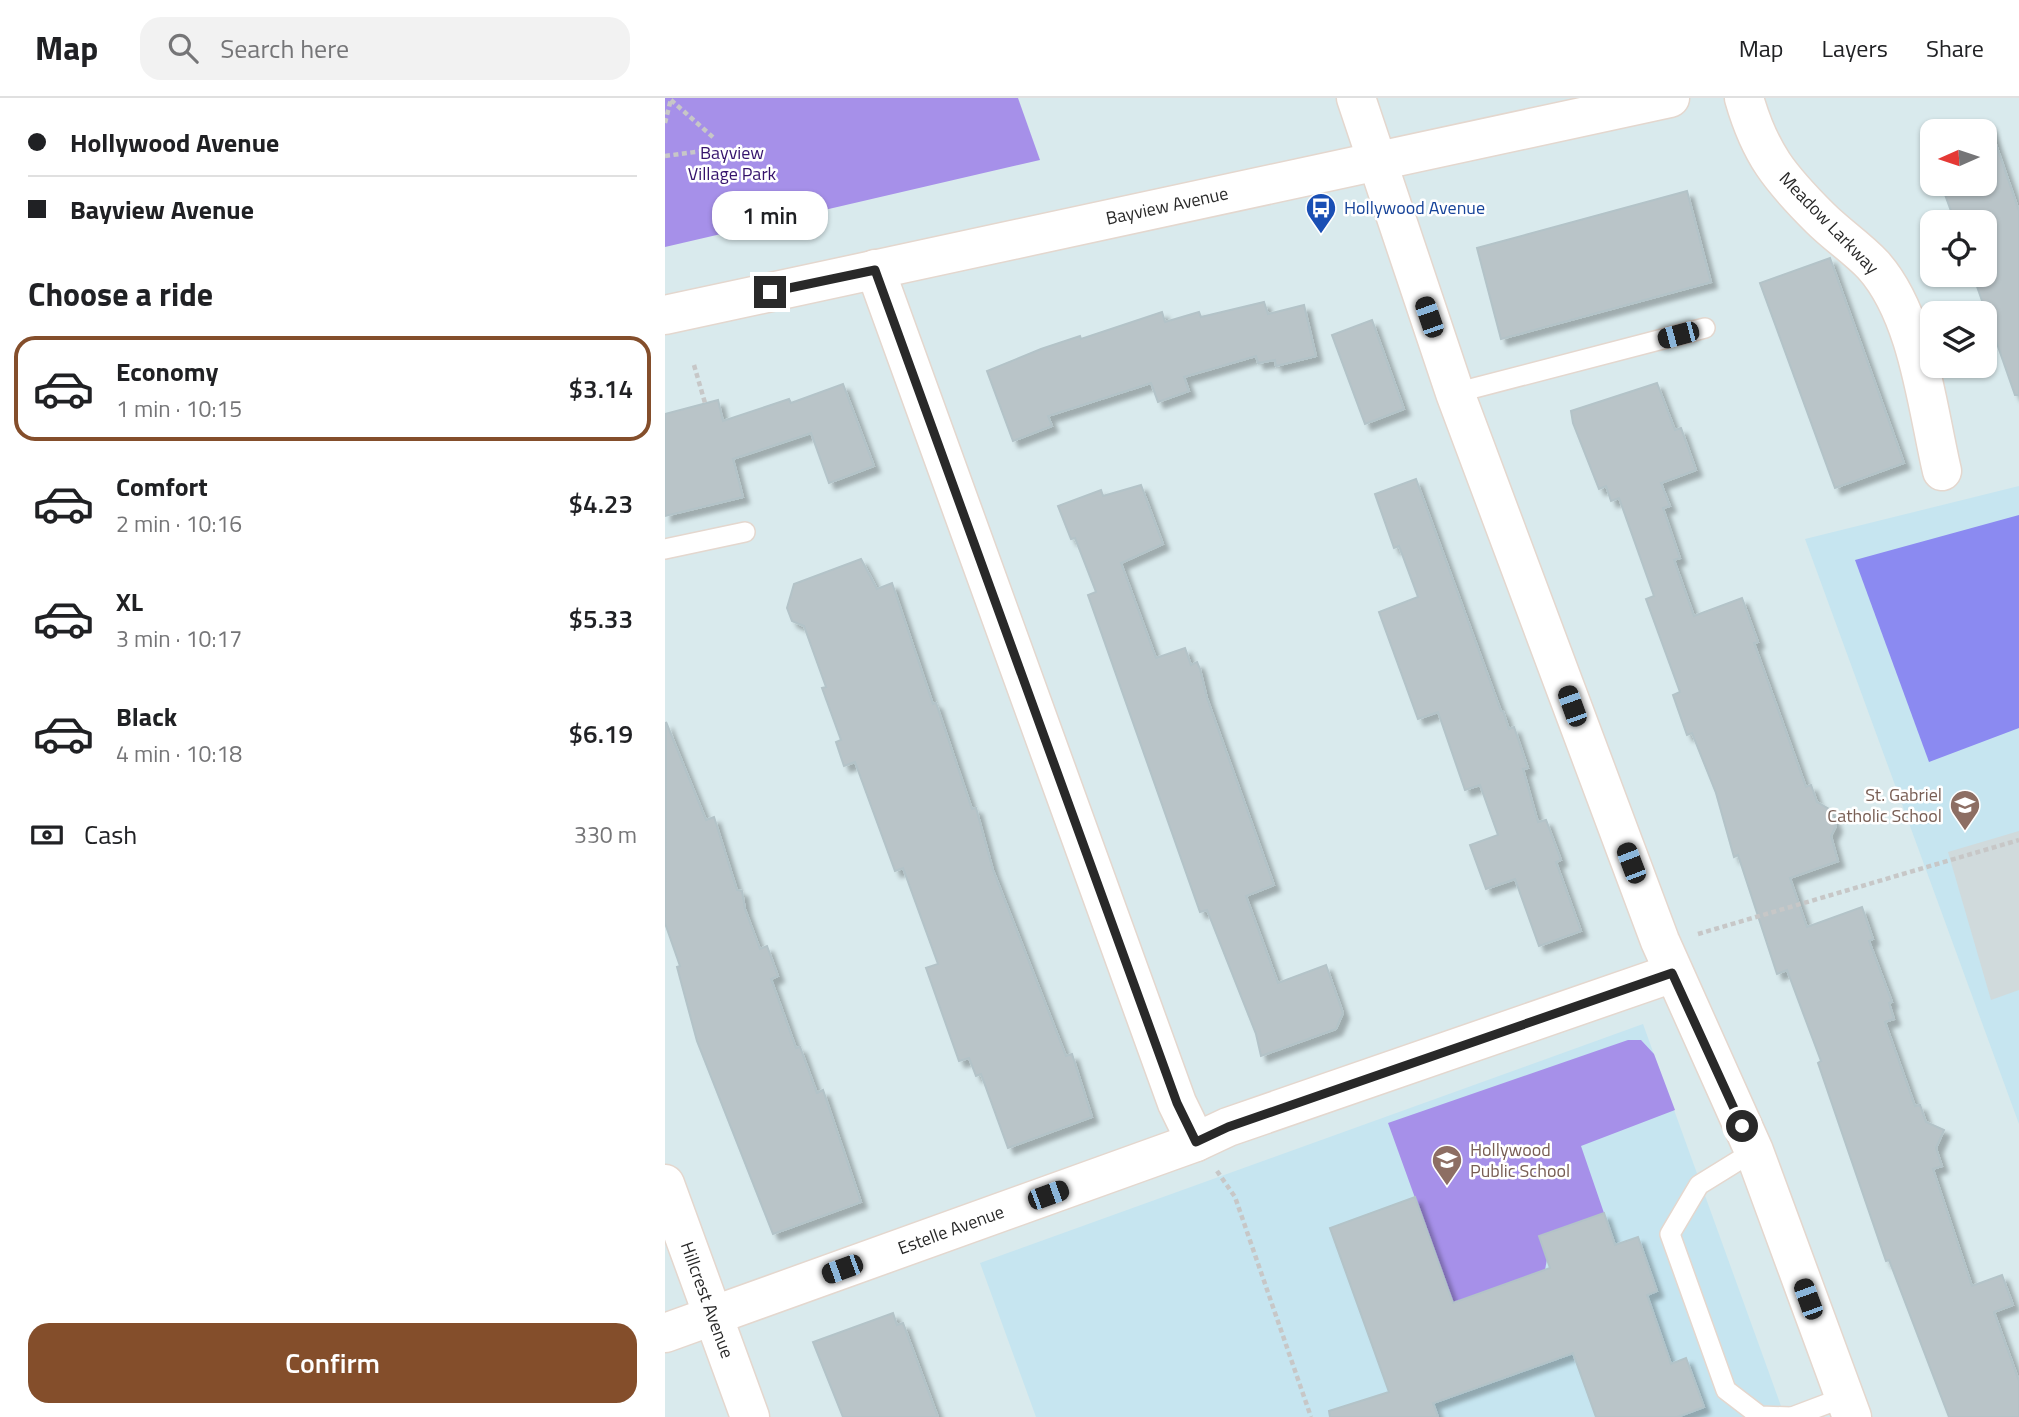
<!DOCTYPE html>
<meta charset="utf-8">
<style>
:root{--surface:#fff;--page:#f2f2f2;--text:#202124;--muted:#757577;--line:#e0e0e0;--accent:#844e2b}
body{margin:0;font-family:"Titillium Web",sans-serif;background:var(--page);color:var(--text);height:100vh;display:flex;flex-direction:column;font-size:26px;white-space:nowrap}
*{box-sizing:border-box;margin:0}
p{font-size:23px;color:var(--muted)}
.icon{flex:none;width:38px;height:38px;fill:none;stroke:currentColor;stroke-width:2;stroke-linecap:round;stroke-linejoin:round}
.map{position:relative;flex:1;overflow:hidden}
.sheet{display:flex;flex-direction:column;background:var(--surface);width:665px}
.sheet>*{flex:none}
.hud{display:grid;align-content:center;height:154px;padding:0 28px;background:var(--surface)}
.needle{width:46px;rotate:267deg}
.controls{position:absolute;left:1255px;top:21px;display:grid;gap:14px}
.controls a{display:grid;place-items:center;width:77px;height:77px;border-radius:14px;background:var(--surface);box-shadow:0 2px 5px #0004;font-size:35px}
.end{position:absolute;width:32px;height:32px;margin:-16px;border:9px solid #292929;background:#fff;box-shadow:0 0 0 4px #fff}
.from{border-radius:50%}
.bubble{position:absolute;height:49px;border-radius:21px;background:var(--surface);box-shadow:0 2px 5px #0004;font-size:23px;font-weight:600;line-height:49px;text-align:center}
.car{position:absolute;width:21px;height:42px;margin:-21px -10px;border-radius:9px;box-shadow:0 0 5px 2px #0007;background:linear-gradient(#222 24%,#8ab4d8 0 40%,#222 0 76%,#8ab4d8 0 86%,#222 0)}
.hud b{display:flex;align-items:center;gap:24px;height:66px;font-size:26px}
.hud b+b{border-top:2px solid var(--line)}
.hud i{width:18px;height:18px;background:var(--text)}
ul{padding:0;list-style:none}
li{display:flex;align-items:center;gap:21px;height:105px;margin:0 14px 10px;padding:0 14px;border:4px solid transparent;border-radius:21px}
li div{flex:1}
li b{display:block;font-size:26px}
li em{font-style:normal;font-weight:600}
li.current{border-color:var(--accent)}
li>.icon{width:63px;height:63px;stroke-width:1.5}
h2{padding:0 28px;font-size:32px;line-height:84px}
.pay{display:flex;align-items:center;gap:18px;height:77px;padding:0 28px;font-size:26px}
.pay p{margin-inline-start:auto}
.primary-button{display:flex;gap:14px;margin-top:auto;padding:14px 28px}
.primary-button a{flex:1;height:80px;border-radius:21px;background:var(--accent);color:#fff;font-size:28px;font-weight:600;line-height:80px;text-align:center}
header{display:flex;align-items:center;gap:42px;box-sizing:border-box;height:98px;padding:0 35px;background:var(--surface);border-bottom:2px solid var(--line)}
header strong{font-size:33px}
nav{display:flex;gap:38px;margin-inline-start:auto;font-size:24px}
.search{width:490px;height:63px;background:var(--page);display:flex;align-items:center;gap:18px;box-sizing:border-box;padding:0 24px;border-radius:21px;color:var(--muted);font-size:26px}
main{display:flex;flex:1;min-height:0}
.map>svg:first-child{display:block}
</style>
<header>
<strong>Map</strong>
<div class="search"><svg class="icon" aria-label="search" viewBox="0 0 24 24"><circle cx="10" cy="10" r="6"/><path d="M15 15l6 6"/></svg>Search here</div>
<nav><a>Map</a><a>Layers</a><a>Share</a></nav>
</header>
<main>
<section class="sheet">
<div class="hud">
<b><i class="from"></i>Hollywood Avenue</b>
<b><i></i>Bayview Avenue</b>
</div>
<h2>Choose a ride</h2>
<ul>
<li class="current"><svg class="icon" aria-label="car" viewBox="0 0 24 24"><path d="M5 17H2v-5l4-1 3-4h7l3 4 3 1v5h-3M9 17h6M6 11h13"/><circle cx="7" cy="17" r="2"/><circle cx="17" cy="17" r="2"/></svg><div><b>Economy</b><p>1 min · 10:15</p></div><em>$3.14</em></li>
<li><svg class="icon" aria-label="car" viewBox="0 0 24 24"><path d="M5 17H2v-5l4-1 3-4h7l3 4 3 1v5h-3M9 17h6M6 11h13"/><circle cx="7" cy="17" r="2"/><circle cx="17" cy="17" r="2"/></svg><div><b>Comfort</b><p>2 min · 10:16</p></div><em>$4.23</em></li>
<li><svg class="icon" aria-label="car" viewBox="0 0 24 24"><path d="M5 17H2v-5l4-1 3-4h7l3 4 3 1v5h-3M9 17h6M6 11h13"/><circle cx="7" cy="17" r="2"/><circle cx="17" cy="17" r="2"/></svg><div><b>XL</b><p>3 min · 10:17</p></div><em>$5.33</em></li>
<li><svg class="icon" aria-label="car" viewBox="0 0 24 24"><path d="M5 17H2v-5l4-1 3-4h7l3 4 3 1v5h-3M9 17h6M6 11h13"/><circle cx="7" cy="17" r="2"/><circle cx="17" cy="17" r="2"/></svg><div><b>Black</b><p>4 min · 10:18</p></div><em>$6.19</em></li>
</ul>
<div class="pay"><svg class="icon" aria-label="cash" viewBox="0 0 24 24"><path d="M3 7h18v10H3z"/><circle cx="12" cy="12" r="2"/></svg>Cash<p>330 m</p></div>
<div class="primary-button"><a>Confirm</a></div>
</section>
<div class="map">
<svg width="1354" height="1319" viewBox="0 0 1354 1319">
<defs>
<filter id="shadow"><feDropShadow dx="6" dy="6" stdDeviation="2" flood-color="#0004"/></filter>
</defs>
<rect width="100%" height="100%" fill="#d9eaed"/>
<!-- education -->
<g fill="#c6e5f0">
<polygon points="1354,388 1354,1026 1140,441"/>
<polygon points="978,926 1120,1319 371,1319 315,1165"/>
</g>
<!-- green -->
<g fill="#a690e9">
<polygon points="0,0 353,0 375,62 0,149"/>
<polygon points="963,942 976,942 989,956 1010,1012 916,1048 939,1115 875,1138 882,1161 880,1172 788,1205 723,1025"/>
</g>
<!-- pitch -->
<polygon fill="#8b8af1" points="1354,417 1354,630 1264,664 1190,462"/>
<!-- plaza -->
<polygon fill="#d0dadc" points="1354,733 1354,892 1326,902 1283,754"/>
<!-- building -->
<g fill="#b9c4c8" stroke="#b3c3c8" stroke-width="2" filter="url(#shadow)">
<polygon points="1320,26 1324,26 1354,113 1354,297 1350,297 1308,177 1320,177 1320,124 1290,124 1278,91 1292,86 1320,86"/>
<polygon points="1022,93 1046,184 836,241 812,150"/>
<polygon points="1165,160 1239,365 1170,390 1095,185"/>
<polygon points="599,204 603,216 639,207 651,258 611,268 610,262 593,265 591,258 519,279 524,293 493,304 486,285 383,318 387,328 348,343 322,273 376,251 415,238 416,241 497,214 500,224 534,214 536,219"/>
<polygon points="707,222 739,311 700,326 667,237"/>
<polygon points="992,285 1010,332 1016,330 1031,372 996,385 1005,408 998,410 1015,460 1009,462 1029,518 1077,500 1093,544 1089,545 1141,689 1146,687 1152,704 1164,711 1171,728 1166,738 1173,763 1125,780 1142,829 1197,809 1208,841 1204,843 1227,904 1224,905 1229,921 1220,924 1250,1008 1255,1007 1261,1024 1279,1032 1271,1050 1277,1068 1268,1071 1307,1188 1337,1177 1348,1207 1329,1214 1354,1283 1354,1319 1284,1319 1224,1162 1221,1163 1153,965 1156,963 1122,872 1112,876 1073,757 1069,759 1051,695 1027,635 1022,637 1008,597 1015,594 981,501 989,498 954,400 946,403 941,388 934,391 908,325 906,313"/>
<polygon points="178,286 209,368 164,385 146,335 68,361 78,399 0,418 0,316 53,302 58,323 124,301 126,305"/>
<polygon points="751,381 836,613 838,613 844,631 849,629 863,670 858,671 873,724 881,722 896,762 891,764 916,833 874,848 850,781 821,791 805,747 833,737 815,687 800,692 773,614 753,621 714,514 753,499 734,448 729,450 710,396"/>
<polygon points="476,387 498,446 456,465 491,560 520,550 526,567 532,564 535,571 542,600 609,787 581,798 613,885 661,867 678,915 671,931 596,958 591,936 542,812 535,814 423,497 431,494 410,440 406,441 393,408 436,392 438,398"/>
<polygon points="196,461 212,491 227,485 268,606 271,605 307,711 311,710 328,772 401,958 407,956 427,1019 343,1050 316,976 311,978 304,960 294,963 261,870 273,866 238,770 230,773 190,664 179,668 171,644 176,642 157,590 161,589 139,528 127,523 122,510 129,486"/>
<polygon points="1,624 41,722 49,719 72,792 77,793 80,811 95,851 102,848 113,878 106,881 131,950 135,949 152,995 158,992 196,1104 108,1136 32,943 12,869 15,868 0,825"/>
<polygon points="750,1099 788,1205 885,1170 874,1138 939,1115 950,1147 973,1139 992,1193 982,1197 1006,1266 1021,1260 1039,1309 1012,1319 931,1319 908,1255 768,1305 773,1319 665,1319 664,1313 724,1294 665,1130"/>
<polygon points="228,1215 232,1227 238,1225 273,1319 178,1319 148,1244"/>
</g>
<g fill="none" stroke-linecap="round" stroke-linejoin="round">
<!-- service casing -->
<g stroke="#e4d7ce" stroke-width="22">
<g id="service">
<polyline points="790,295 1040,230"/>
<polyline points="0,451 80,434"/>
<polyline points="1089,1053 1034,1087 1005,1136 1061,1292 1095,1318 1126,1319"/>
<polyline points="1127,1319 1180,1299"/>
</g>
</g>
<!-- minor casing -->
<g stroke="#e4d7ce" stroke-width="41">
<g id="minor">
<polyline points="691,0 790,295 995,843 1089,1053 1187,1319"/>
<path d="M1079,0c16,56 36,80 76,120 17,17 37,30 53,47 45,50 54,142 69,206"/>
<polyline points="210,171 512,1005 531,1044"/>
<polyline points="0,1086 85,1319"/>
<polyline points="0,1235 531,1044 563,1029 1008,875"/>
</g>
</g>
<!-- secondary casing -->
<g stroke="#e4d7ce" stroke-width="41">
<polyline id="secondary" points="0,217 1005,0"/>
</g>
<!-- path -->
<g stroke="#c7c7c7" stroke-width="4.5" stroke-dasharray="5 3.5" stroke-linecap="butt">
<polyline points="6,2 50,41"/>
<polyline points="0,25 6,1"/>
<polyline points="0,58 45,52"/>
<polyline points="29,267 40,305"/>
<polyline points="1033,836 1354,742"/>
<polyline points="552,1073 570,1099 646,1319"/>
</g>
<!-- service -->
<use href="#service" stroke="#fff" stroke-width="19"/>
<!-- minor -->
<use href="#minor" stroke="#fff" stroke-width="38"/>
<!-- secondary -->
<use href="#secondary" stroke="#fff" stroke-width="38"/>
</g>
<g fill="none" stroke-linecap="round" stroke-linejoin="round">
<!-- route -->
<polyline stroke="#292929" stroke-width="9" points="105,194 210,172 512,1005 531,1044 563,1029 1007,875 1077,1028"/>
</g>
<!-- icons -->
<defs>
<g id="bus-pin" transform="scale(1.575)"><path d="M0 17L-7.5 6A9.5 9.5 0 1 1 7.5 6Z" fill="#1a4fb4" stroke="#fff"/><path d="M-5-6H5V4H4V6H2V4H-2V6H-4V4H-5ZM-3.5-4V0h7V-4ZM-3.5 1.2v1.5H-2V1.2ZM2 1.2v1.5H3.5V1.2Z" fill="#fff"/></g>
<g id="school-pin" transform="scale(1.575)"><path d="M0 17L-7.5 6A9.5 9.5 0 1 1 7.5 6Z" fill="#8d6e63" stroke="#fff"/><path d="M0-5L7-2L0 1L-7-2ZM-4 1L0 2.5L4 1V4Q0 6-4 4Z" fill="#fff"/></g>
</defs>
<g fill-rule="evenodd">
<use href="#bus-pin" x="656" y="110"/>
<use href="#school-pin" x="1300" y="707"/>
<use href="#school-pin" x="782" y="1062"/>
</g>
<g text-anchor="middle" stroke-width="5" stroke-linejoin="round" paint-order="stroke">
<!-- park labels -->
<g font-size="18" fill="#35136c" stroke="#fff">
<text x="67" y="61">Bayview<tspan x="67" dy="21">Village Park</tspan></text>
</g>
<!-- street labels -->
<g font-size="18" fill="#292929" stroke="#fff">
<text transform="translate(502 108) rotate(-12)" y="6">Bayview Avenue</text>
<text transform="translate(1164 125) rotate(46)" y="6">Meadow Larkway</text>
<text transform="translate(286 1132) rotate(-20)" y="6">Estelle Avenue</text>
<text transform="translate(42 1202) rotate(70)" y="6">Hillcrest Avenue</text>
</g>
<!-- transit labels -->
<g font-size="18" fill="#164399" stroke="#fff" text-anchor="start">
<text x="679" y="116">Hollywood Avenue</text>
</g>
<!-- education labels -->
<g font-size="18" fill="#785e54" stroke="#fff" text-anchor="end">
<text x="1277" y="703">St. Gabriel<tspan x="1277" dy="21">Catholic School</tspan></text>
<text x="805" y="1058" text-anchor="start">Hollywood<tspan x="805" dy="21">Public School</tspan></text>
</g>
</g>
</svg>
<div class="controls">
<a><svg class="needle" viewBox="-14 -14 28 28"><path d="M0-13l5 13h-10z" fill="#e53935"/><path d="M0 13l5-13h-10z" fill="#757577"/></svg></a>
<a><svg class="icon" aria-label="locate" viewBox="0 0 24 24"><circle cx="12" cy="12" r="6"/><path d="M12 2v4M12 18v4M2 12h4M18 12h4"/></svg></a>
<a><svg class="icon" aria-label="layers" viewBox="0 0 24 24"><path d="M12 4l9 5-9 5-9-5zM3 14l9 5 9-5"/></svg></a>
</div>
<i class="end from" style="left:1077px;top:1028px"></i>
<i class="end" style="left:105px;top:194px"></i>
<div class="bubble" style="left:47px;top:93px;width:116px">1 min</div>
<i class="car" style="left:764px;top:219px;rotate:341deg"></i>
<i class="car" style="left:1013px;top:237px;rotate:255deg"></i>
<i class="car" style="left:907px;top:608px;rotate:340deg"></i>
<i class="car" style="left:966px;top:765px;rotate:339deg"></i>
<i class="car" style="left:383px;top:1097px;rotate:70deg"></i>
<i class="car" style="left:177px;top:1171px;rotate:250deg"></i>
<i class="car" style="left:1143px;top:1201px;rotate:340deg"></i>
</div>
</main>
